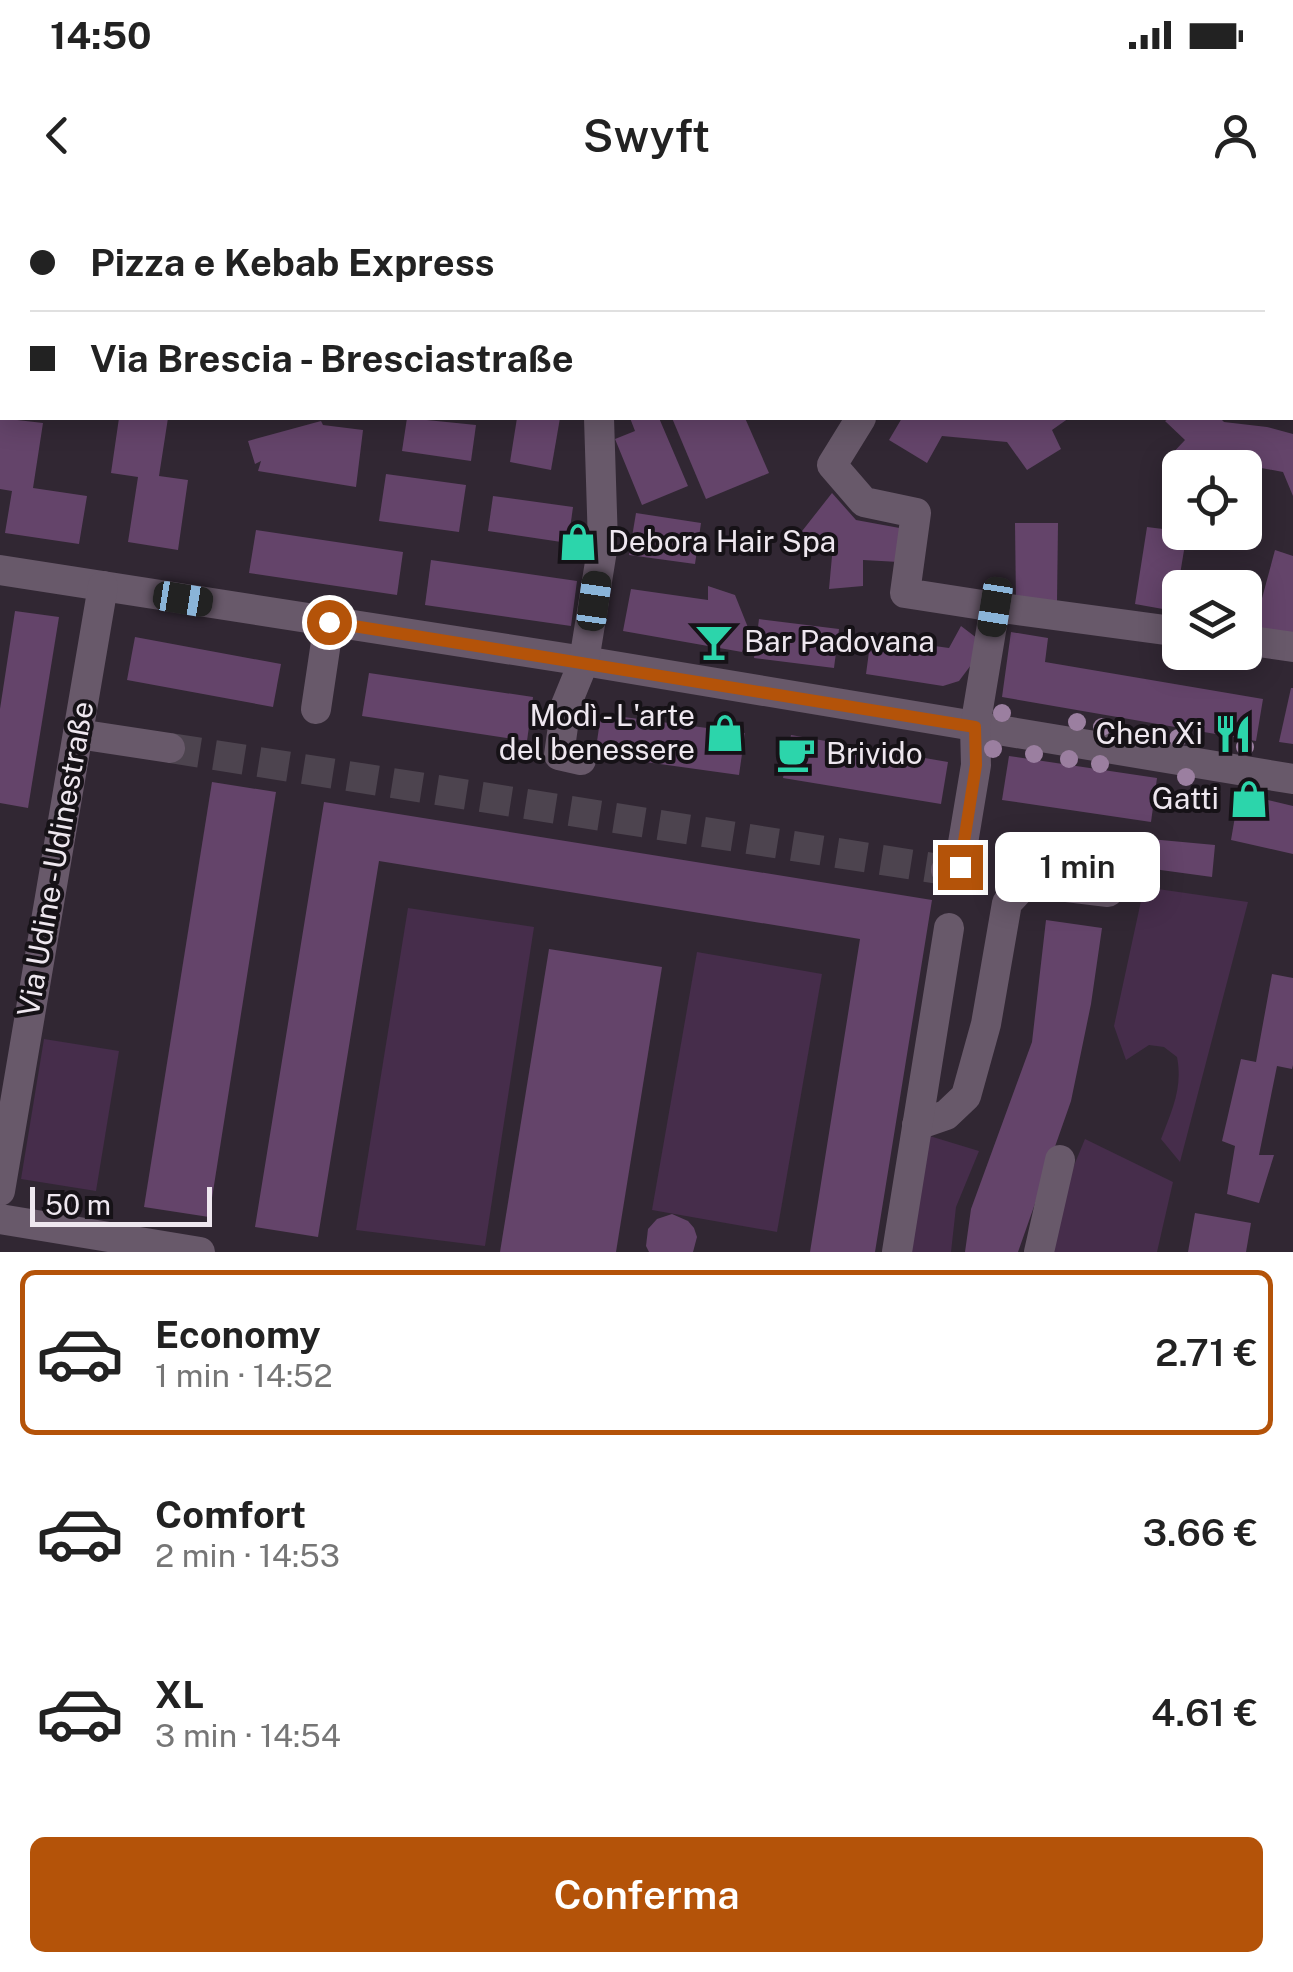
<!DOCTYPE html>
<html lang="it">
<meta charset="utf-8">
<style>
:root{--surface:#fff;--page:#f6f6f6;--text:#222;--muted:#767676;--line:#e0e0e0;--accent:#b45309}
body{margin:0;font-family:"Public Sans",sans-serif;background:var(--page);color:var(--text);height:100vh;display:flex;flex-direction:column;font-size:38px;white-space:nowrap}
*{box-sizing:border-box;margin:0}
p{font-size:32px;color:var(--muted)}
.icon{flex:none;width:55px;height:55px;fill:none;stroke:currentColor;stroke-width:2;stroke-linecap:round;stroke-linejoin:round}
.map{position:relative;height:1052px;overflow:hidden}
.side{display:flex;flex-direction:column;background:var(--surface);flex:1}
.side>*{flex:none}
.guide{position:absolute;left:0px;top:0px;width:1295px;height:220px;box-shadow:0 5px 25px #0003;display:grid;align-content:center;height:220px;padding:0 30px;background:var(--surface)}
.buttons{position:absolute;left:1162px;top:250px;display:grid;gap:20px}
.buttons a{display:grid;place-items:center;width:100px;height:100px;border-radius:15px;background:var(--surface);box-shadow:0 5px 25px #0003;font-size:50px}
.scale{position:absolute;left:30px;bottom:25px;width:182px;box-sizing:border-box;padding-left:10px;border:5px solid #eee7ef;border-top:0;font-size:28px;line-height:35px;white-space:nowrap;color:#eee7ef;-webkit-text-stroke:8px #161217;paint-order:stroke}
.end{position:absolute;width:45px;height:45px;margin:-22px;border:12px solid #b45309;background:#fff;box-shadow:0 0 0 5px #fff}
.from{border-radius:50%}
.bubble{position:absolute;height:70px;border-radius:15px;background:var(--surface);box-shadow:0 5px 25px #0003;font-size:32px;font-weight:600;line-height:70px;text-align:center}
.car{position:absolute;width:30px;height:60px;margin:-30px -15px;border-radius:12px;box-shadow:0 0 8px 2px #0007;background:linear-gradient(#222 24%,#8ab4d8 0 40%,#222 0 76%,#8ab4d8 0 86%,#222 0)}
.guide b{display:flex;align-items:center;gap:35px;height:95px;font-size:38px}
.guide b+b{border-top:2px solid var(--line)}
.guide i{width:25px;height:25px;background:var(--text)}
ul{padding:18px 0 0;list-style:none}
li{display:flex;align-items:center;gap:30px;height:165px;margin:0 20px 15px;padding:0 10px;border:5px solid transparent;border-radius:15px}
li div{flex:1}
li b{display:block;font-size:38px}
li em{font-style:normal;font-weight:600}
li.current{border-color:var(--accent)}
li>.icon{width:90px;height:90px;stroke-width:1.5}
.cta{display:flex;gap:20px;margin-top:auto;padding:20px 30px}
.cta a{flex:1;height:115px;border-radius:15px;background:var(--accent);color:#fff;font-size:40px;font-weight:600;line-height:115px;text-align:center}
.status{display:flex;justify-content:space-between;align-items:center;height:70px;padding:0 50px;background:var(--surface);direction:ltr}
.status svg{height:28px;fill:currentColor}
header{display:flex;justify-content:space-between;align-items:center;height:130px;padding:0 30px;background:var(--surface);font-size:45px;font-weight:600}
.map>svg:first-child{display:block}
</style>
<div class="status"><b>14:50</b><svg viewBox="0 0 49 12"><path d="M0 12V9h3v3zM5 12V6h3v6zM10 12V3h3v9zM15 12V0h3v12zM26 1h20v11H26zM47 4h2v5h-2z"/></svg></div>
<header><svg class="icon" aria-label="back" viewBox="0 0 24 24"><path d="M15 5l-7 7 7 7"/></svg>Swyft<svg class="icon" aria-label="person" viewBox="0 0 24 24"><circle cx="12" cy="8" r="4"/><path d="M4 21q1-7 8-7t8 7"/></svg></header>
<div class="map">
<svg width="1293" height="1052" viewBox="0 0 1293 1052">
<rect width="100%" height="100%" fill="#312733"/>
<!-- green -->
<g fill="#462d4b">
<path d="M1144,687l104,15 -68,260 -19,-23c11,-29 22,-51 16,-82l-13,-10 -15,-2 -23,15 -12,-34z"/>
<polygon points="408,708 534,727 485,1046 356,1030"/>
<polygon points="697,752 822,774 777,1032 652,1010"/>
<polygon points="44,839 119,851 96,991 21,979"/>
<polygon points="923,934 979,951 956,1007 951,1052 907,1052"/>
<polygon points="1085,939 1173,982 1157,1052 1049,1052 1058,1004"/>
</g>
<!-- building -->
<g fill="#64446a">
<polygon points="0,218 43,223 33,288 87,296 79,344 5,333 12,291 0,289"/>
<polygon points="119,218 168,218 159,276 188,280 178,350 128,342 138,277 111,273"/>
<polygon points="407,218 476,225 471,261 402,251"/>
<polygon points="517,218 560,218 551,270 510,262"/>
<polygon points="630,218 659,218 688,286 642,305 615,239 635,231"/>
<polygon points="672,218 745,218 769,273 706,299"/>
<polygon points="902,218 1069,218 1052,230 1061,249 1027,270 1007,242 942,236 927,263 889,240"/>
<polygon points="1170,218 1220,218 1224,222 1267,227 1293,234 1293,296 1283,272 1223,261 1217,268 1181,268 1168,258 1185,240 1165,221"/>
<polygon points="321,221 323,225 363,230 356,287 258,271 261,261 255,264 248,241"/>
<polygon points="386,274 466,285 459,332 379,321"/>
<polygon points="832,293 856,320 905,329 899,362 863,360 863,386 829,389 832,356 799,335"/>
<polygon points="493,296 573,307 568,343 488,331"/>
<polygon points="636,313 701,323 695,364 629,355"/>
<polygon points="1015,323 1058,323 1057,402 1016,403"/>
<polygon points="1147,327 1187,332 1174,411 1135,404"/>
<polygon points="256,330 403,352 397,395 249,373"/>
<polygon points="1275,350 1293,356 1293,438 1254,428"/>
<polygon points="431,360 577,381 571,426 425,405"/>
<polygon points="708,386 735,395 749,430 742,452 623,431 631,389 708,400"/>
<polygon points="15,411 59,417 28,608 0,603 0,509"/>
<polygon points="759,419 839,429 834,468 754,458"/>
<polygon points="961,426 986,445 959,481 943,486 866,474 871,437 949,448"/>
<polygon points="1011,432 1048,438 1045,462 1263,499 1256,541 1002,497"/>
<polygon points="135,437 281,464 273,507 127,480"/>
<polygon points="369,473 533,497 527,541 362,516"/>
<polygon points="1291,488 1293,488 1293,544 1279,542"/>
<polygon points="601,514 745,533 739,575 595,555"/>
<polygon points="791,535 948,562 941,604 783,578"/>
<polygon points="1009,556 1157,578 1151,622 1002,600"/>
<polygon points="212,582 276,592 209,1017 144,1007"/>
<polygon points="1239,593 1293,606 1293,654 1231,640"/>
<polygon points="324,602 932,700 875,1052 810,1052 860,739 379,661 318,1037 255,1027"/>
<polygon points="1150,639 1215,645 1212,677 1146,668"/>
<polygon points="1046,720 1102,728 1091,804 1071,901 1018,1052 965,1052 971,1009 1032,842"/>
<polygon points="549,749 662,767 616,1052 500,1052"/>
<polygon points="1272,774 1293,778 1293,865 1292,869 1277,866 1259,955 1274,955 1259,1003 1227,994 1235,946 1222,941 1241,859 1256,862"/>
<polygon points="1195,1013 1251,1023 1246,1052 1188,1052"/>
<polygon points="672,1014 688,1021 694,1028 697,1037 693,1052 649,1052 646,1046 648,1029 657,1019"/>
</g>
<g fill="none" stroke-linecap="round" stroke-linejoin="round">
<!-- minor-tunnel -->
<polyline stroke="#4d444f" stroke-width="30" stroke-dasharray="30 15" stroke-linecap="butt" points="170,548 946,670"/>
<!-- minor -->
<g stroke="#68596a" stroke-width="30">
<polyline points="184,0 184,2"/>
<polyline points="951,0 961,2"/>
<polyline points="529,2 551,2"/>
<polyline points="734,2 737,0"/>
<polyline points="1292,161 1293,161"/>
<polyline points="0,186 2,186"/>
<polyline points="1292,192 1293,192"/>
<polyline points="861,218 832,265 864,302 916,313 905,393 995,407"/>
<polyline points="0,370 584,461 1293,579"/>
<polyline points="1245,440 1293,447"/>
<polyline points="316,509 329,422"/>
<polyline points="78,534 170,548"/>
<polyline points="581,560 559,555 566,505 584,461 603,344 599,218"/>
<polyline points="946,670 959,667 976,565 975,527 995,407 1180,432"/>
<polyline points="917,925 946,915 966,896 986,824 1007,703 1021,688 1034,683 1108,692"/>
<polyline points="0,991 103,386"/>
<polyline points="0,1019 200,1052"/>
<polyline points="897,1052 949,728"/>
<polyline points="1039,1052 1060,960"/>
</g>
</g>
<!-- trees -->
<g fill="#9b7fa0">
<circle cx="1002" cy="513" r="9"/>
<circle cx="1077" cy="522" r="9"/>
<circle cx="1102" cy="527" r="9"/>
<circle cx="1178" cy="538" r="9"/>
<circle cx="1245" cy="547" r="9"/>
<circle cx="993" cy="549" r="9"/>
<circle cx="1034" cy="554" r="9"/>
<circle cx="1069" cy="559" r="9"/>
<circle cx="1100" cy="564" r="9"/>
<circle cx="1186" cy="577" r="9"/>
</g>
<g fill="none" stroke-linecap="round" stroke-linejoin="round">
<!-- route -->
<polyline stroke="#b45309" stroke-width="12" points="329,422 975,527 976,565 960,667"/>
</g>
<!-- icons -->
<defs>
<g id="shop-bare" transform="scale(3)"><path d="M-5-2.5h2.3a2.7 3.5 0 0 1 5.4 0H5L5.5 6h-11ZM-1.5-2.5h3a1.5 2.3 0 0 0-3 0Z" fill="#2cd5ab" stroke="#161217" stroke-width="2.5" paint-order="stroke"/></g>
<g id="bar-bare" transform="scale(3)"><path d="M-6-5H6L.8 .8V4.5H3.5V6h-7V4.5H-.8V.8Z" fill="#2cd5ab" stroke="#161217" stroke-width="2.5" paint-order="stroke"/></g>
<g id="restaurant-bare" transform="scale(3)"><path d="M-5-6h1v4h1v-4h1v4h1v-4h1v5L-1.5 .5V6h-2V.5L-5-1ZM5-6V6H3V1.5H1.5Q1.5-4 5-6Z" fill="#2cd5ab" stroke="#161217" stroke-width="2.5" paint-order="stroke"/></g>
<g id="cafe-bare" transform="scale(3)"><path d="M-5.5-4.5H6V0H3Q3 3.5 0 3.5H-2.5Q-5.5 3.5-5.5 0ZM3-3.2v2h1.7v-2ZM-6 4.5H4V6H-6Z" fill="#2cd5ab" stroke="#161217" stroke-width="2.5" paint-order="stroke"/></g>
</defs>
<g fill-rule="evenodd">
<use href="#shop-bare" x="578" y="342"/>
<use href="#bar-bare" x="714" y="442"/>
<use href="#shop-bare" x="725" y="533"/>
<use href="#restaurant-bare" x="1233" y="534"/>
<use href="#cafe-bare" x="796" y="554"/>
<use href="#shop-bare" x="1249" y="599"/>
</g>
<g text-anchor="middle" stroke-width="8" stroke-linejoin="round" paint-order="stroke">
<!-- poi labels -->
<g font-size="30" fill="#eee7ef" stroke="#161217" text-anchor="start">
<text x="608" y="352">Debora Hair Spa</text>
<text x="744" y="452">Bar Padovana</text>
<text x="695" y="526" text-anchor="end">Modì - L'arte<tspan x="695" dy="34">del benessere</tspan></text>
<text x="1203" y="544" text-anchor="end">Chen Xi</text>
<text x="826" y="564">Brivido</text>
<text x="1219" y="609" text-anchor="end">Gatti</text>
</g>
<!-- street labels -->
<g font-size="30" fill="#eee7ef" stroke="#161217">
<text transform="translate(56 659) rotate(-80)" y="10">Via Udine - Udinestraße</text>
</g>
</g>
</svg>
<div class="buttons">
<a><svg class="icon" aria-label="locate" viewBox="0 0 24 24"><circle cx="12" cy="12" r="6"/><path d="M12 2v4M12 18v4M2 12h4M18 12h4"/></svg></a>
<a><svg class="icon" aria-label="layers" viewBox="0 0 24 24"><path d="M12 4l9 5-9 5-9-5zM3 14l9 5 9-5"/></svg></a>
</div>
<div class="scale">50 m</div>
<i class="end from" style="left:329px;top:422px"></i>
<i class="end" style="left:960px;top:667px"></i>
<div class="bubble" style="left:995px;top:632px;width:165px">1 min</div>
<i class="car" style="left:183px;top:399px;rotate:99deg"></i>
<i class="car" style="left:594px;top:401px;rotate:8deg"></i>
<i class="car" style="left:995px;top:407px;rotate:189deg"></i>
<div class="guide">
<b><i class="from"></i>Pizza e Kebab Express</b>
<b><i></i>Via Brescia - Bresciastraße</b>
</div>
</div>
<section class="side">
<ul>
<li class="current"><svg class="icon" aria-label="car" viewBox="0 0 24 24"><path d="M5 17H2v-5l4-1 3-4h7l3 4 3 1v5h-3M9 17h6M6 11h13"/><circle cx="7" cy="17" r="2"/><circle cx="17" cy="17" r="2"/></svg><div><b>Economy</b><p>1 min · 14:52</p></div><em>2.71 €</em></li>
<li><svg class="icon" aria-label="car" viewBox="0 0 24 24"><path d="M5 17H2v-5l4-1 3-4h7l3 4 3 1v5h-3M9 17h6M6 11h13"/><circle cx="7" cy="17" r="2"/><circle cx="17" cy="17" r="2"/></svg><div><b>Comfort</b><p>2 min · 14:53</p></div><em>3.66 €</em></li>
<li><svg class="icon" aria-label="car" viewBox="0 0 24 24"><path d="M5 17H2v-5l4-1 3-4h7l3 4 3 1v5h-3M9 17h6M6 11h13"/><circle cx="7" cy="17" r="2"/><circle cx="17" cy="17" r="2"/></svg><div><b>XL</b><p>3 min · 14:54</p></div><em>4.61 €</em></li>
</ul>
<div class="cta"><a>Conferma</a></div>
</section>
